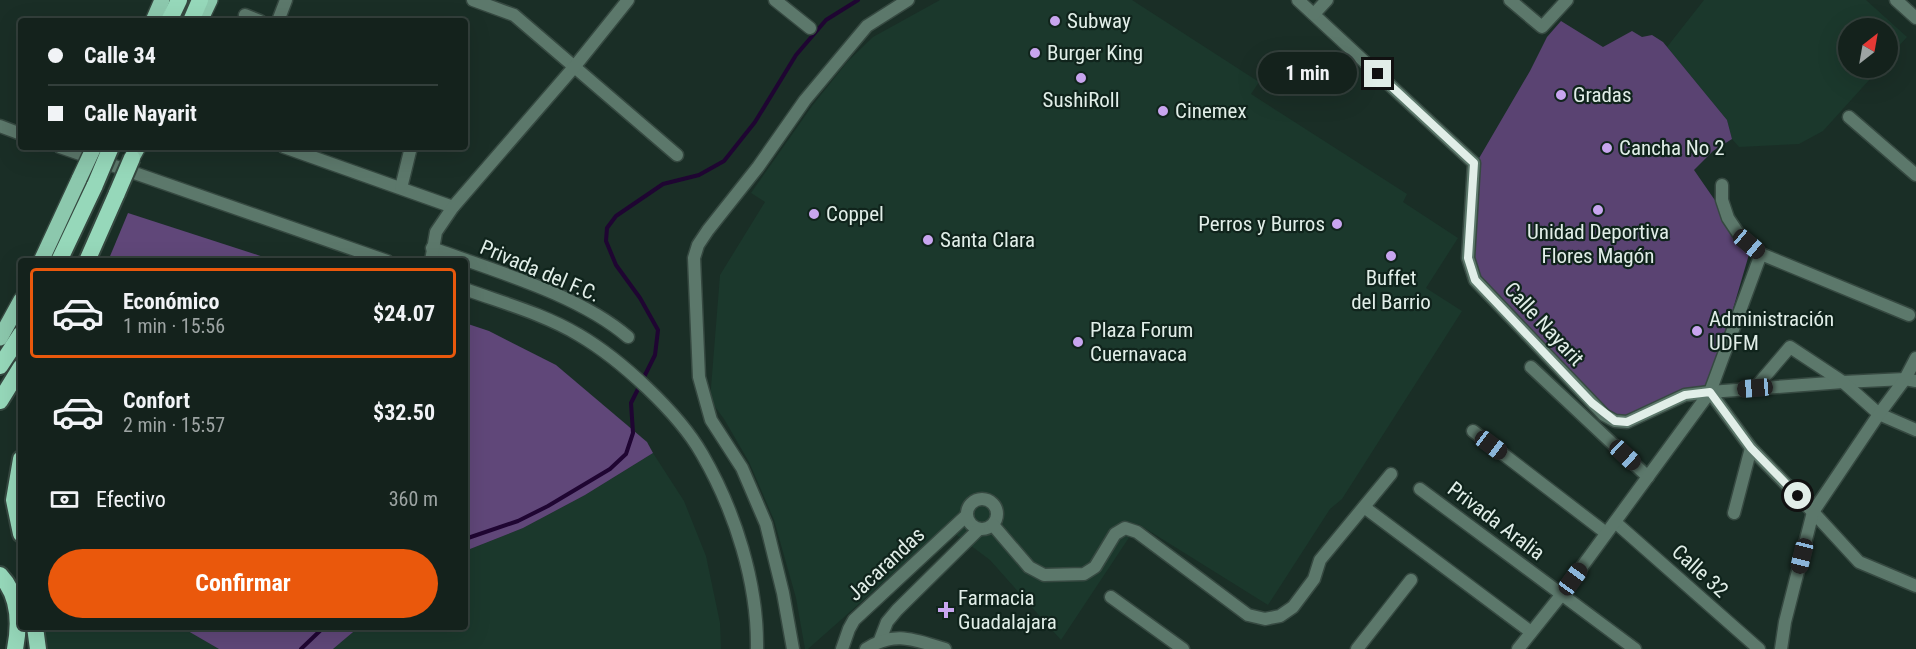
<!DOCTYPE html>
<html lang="es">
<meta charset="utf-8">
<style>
:root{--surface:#14221c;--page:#1d2a25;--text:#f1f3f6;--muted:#9da4a3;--line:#333f3b;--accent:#ea580c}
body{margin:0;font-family:"Roboto Condensed",sans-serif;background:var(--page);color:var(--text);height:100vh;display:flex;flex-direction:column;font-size:22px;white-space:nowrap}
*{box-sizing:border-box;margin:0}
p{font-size:20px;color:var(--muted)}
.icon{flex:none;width:33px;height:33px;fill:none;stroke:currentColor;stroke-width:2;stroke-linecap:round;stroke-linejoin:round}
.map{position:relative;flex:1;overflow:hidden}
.details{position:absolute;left:18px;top:258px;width:450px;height:372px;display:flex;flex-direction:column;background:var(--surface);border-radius:6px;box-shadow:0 6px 24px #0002,0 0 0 2px var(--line)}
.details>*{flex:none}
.hud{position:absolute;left:18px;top:18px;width:450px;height:132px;border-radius:6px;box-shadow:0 6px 24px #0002,0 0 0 2px var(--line);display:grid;align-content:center;height:132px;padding:0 30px;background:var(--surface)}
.needle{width:39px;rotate:31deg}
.fabs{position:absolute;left:1838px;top:18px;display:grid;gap:12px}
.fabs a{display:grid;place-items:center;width:60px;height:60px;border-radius:50%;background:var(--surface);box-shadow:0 6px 24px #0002,0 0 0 2px var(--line);font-size:30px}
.end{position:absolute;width:27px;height:27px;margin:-14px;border:8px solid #e1eee8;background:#111;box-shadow:0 0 0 3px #111}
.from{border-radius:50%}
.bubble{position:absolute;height:42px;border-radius:21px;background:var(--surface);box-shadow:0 6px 24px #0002,0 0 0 2px var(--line);font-size:20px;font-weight:700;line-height:42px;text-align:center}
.car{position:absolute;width:18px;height:36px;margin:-18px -9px;border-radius:8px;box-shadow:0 0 4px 2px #0007;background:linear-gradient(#222 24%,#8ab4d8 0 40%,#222 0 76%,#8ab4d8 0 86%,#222 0)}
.hud b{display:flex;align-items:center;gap:21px;height:57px;font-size:22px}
.hud b+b{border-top:2px solid var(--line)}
.hud i{width:15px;height:15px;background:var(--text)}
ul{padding:10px 0 0;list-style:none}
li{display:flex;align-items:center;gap:18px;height:90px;margin:0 12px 9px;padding:0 18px;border:3px solid transparent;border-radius:6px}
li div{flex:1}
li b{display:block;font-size:22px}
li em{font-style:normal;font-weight:700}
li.selected{border-color:var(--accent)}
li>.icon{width:54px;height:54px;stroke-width:1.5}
.pay{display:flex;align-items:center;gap:15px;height:66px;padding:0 30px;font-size:22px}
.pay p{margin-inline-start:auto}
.button{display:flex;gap:12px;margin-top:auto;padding:12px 30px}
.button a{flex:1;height:69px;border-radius:36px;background:var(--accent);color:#fff;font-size:24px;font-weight:700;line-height:69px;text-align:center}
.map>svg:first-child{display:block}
</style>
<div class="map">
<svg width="1916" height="649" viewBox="0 0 1916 649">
<rect width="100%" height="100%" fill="#1a2e26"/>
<!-- built -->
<g fill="#1b382c">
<polygon points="940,0 1132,0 1259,82 1251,94 1407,194 1403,202 1458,238 1426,288 1462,311 1342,499 1330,509 1268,605 1138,524 1061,640 990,560 946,527 808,649 805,649 796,598 774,520 749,462 724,419 710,400 720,275 765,202 751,193 812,106 848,61 873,37"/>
<polygon points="1704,0 1866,0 1907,37 1887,59 1887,28 1848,28 1848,68 1880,68 1823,131 1799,144 1739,147 1732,139 1727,120 1667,47"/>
<polygon points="653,453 684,501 706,556 720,623 721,649 333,649 359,627 465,627 465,551 523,528 585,495"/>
<polygon points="37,627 181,627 219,649 39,649"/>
</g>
<!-- green -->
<path fill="#5a4372" d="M1561,21l42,26 29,-16 10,6 10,-2 11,7 64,78 5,19 -19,12 -19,19 56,81 -39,133c-32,6 -57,16 -85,34l-21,-4 -128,-138 -6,-16 7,-100 52,-89 17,-34z"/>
<!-- forest -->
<g fill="#604779">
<polygon points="128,213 276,261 108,261"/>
<polygon points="465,323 489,331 556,365 647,442 653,453 585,495 523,528 465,551"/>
<polygon points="181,627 359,627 333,649 219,649"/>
</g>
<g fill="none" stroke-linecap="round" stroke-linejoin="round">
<!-- stream -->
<g stroke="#1f0532" stroke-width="4">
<polyline points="465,539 518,521 548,506 610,469 626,454 633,433 631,403 655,355 658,330 640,298 616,265 606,241 607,228 616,216 663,184 699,175 724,161 755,122 796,55 826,20 858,0"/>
<polyline points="301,649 324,627"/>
</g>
<!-- minor casing -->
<g stroke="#364941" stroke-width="15">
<g id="minor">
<polyline points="473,0 514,15 677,155"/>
<polyline points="775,0 810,28"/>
<polyline points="1298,0 1474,163 1468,258 1475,280 1604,415 1615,421 1627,422 1685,395 1710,392 1843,382 1905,379 1916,381"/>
<polyline points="1510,0 1542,27 1567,0"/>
<polyline points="1896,0 1916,18"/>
<polyline points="1314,14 1327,0"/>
<polyline points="245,15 260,21"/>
<polyline points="278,21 286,0"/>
<polyline points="1849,117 1916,175"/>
<polyline points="0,126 21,134"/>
<polyline points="60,147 387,261"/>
<polyline points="284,147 453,207"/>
<polyline points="1722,185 1722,200 1728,218 1738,233 1761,254 1909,315"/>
<polyline points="401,188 411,147"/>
<path d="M432,248c62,23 146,46 196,89"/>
<polyline points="431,261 436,232 453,207 575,66 628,0"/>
<path d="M465,289c38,14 79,25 114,46 41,24 99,77 123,119 33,57 56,129 55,195"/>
<polyline points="1531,367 1648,477"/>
<polyline points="1755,388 1790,347 1843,382 1879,414 1916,430"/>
<polyline points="1710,392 1751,448 1813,512 1859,562 1916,586"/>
<polyline points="1473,431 1606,533"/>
<polyline points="1420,489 1635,649"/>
<circle cx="982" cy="514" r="15"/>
<polyline points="1364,507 1531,632"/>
<polyline points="1734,513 1751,448"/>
<polyline points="1615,522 1759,649"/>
<polyline points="993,525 1029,567 1044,575 1084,574 1095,567 1115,534 1125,528 1137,532 1248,615 1265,619 1280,616 1293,607 1314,579 1320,560 1391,474"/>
<polyline points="1111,597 1183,649"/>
<polyline points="880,640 887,622 897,610 979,529"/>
<polyline points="793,649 783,593 766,524 742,468 711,420 699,377 694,258 698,245 708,230 758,167 805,100 867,26 908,0"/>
<polyline points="842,649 849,629 854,620 967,515"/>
<polyline points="1357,649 1411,580"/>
<polyline points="1518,649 1562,594 1710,392 1761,254"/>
<polyline points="1781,649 1785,622 1813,512 1879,414 1905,379 1916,358"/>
</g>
</g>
<!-- tertiary casing -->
<g stroke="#364941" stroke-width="15">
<path id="tertiary" d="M866,649c29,-19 49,-9 79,0"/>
</g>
<!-- primary casing -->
<g stroke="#364941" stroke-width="18">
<g id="primary">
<polyline points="153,21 162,0"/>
<polyline points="200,21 210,0"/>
<polyline points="132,158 138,147"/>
<polyline points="41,261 80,177"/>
<polyline points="0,338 21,300"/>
</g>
</g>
<!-- trunk casing -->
<g stroke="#364941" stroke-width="20">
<g id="trunk">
<polyline points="169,21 179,0"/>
<polyline points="191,21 200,0"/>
<polyline points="59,261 95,185"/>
<polyline points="87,261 117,193"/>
<polyline points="0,366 21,334"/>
<polyline points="0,401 21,367"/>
<polyline points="21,459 14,500 21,534"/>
<path d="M0,575c19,20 20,49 15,74"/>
<polyline points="35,627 38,649"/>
</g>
</g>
<!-- minor -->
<use href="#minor" stroke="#5c786b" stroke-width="12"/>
<!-- tertiary -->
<use href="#tertiary" stroke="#5c786b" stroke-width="12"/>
<!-- primary -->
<use href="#primary" stroke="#8cc8ad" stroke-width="15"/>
<!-- trunk -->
<use href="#trunk" stroke="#96d8ba" stroke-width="16"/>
<!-- primary-bridge casing -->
<g stroke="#364941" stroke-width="18" stroke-linecap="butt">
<polyline id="primary-bridge" points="80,177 94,147"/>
</g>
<!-- trunk-bridge casing -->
<g stroke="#364941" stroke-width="20" stroke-linecap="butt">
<g id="trunk-bridge">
<polyline points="95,185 111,147"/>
<polyline points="117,193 132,158"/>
</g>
</g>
<!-- primary-bridge -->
<use href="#primary-bridge" stroke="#8cc8ad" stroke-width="15"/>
<!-- trunk-bridge -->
<use href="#trunk-bridge" stroke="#96d8ba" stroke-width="16"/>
</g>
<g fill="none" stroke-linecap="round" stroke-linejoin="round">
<!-- route -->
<polyline stroke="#e1eee8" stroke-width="8" points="1378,74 1474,163 1468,258 1475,280 1592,403 1615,421 1627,422 1685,395 1710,392 1751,448 1798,496"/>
</g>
<!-- markers -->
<g fill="#c8a5ef" stroke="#10241c" stroke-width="2">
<circle cx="1055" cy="21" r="6"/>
<circle cx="1035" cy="53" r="6"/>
<circle cx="1081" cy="78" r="6"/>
<circle cx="1561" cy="95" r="6"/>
<circle cx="1163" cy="111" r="6"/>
<circle cx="1607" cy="148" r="6"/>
<circle cx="1598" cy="210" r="6"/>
<circle cx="814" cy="214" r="6"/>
<circle cx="1337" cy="224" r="6"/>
<circle cx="928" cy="240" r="6"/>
<circle cx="1391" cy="256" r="6"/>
<circle cx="1697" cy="331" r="6"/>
<circle cx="1078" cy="342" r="6"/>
<path d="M943 601h6v6h6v6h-6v6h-6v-6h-6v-6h6z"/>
</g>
<g text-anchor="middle" stroke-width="4.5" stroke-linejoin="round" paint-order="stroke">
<!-- poi labels -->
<g font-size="21" fill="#e1eee8" stroke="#10241c" text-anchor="start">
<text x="1067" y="28">Subway</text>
<text x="1047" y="60">Burger King</text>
<text x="1573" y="102">Gradas</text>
<text x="1081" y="107" text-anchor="middle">SushiRoll</text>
<text x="1175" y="118">Cinemex</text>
<text x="1619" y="155">Cancha No 2</text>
<text x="826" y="221">Coppel</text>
<text x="1325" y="231" text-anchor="end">Perros y Burros</text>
<text x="1598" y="239" text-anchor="middle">Unidad Deportiva<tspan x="1598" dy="24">Flores Magón</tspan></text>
<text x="940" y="247">Santa Clara</text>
<text x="1391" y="285" text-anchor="middle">Buffet<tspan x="1391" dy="24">del Barrio</tspan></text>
<text x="1709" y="326">Administración<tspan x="1709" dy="24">UDFM</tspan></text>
<text x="1090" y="337">Plaza Forum<tspan x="1090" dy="24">Cuernavaca</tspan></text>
<text x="958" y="605">Farmacia<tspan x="958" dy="24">Guadalajara</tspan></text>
</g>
<!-- street labels -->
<g font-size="21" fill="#e1eee8" stroke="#10241c">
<text transform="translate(540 271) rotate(23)" y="7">Privada del F.C.</text>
<text transform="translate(1544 324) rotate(47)" y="7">Calle Nayarit</text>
<text transform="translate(1496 521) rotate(37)" y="7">Privada Aralia</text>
<text transform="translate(886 564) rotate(-43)" y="7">Jacarandas</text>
<text transform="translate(1700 571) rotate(42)" y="7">Calle 32</text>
</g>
</g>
</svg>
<div class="fabs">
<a><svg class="needle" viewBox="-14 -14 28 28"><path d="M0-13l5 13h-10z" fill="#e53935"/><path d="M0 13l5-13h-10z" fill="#9da4a3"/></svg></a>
</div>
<i class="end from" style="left:1798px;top:496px"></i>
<i class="end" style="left:1378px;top:74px"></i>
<div class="bubble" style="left:1258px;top:52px;width:99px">1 min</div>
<i class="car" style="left:1749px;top:244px;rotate:130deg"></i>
<i class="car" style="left:1755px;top:388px;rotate:265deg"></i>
<i class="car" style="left:1491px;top:445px;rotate:127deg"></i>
<i class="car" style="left:1625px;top:455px;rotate:133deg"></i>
<i class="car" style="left:1802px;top:556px;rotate:194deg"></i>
<i class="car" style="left:1573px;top:579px;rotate:36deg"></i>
<div class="hud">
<b><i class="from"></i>Calle 34</b>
<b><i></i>Calle Nayarit</b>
</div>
<section class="details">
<ul>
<li class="selected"><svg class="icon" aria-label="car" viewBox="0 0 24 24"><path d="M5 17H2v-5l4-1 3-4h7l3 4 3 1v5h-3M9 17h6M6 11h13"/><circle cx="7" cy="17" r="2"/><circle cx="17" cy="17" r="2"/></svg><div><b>Económico</b><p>1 min · 15:56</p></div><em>$24.07</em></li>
<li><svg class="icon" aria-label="car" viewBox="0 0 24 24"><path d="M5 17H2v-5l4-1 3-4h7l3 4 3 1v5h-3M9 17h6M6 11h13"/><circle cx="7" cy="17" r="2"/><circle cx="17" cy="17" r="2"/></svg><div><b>Confort</b><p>2 min · 15:57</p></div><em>$32.50</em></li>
</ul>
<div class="pay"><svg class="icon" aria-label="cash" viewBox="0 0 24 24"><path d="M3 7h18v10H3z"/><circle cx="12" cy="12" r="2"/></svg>Efectivo<p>360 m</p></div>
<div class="button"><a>Confirmar</a></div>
</section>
</div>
